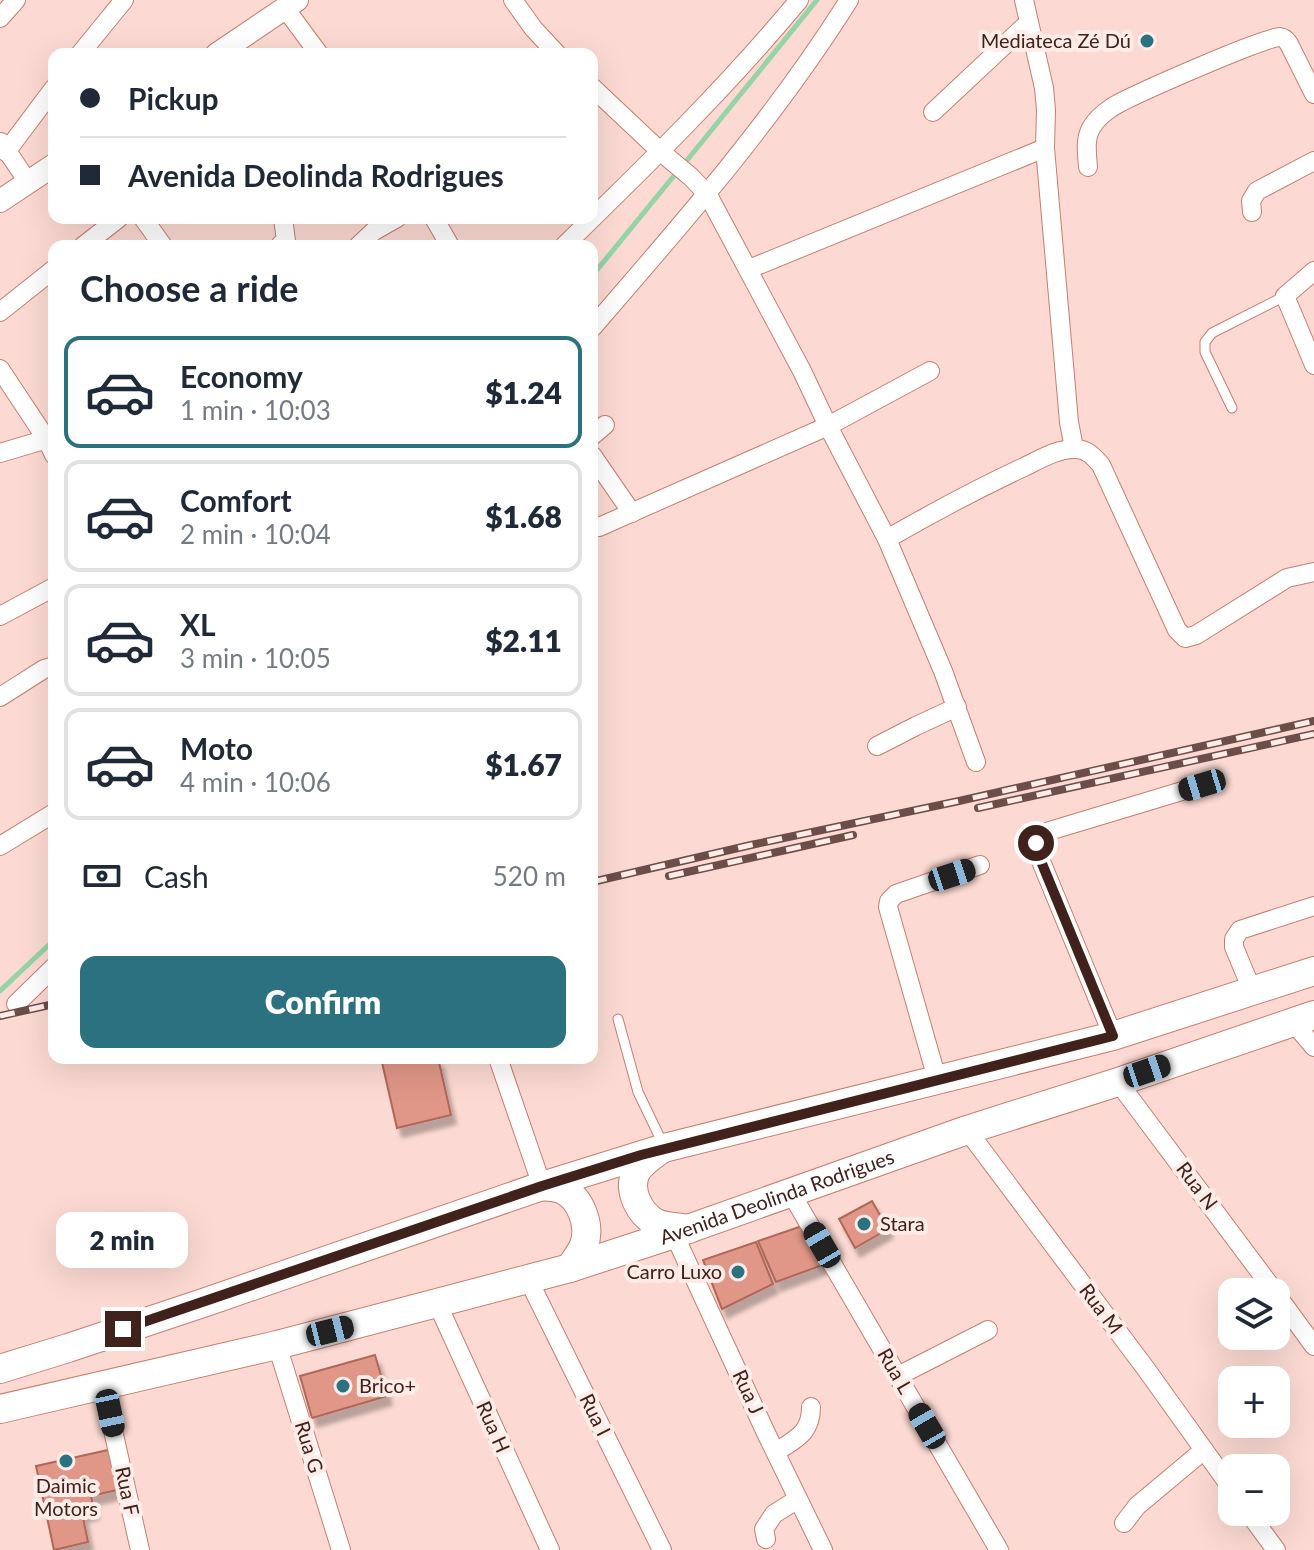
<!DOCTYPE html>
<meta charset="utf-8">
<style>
:root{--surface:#fff;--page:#f6f6f7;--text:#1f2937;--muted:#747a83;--line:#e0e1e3;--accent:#2b717f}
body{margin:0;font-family:Lato,sans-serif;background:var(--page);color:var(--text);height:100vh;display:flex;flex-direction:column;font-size:30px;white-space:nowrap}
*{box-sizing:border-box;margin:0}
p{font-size:26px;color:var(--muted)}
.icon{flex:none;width:44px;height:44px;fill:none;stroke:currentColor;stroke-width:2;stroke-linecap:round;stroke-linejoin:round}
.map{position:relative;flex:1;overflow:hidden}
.side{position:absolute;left:48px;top:240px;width:550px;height:824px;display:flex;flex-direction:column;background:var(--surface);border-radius:16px;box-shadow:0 8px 32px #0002}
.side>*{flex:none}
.banner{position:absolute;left:48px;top:48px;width:550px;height:176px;border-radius:16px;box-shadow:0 8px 32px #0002;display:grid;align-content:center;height:176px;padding:0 32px;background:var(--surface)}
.fabs{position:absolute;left:1218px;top:1278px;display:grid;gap:16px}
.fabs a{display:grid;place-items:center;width:72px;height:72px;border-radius:16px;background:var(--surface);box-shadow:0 8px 32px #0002;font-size:40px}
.end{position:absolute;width:36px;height:36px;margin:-18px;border:10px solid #40211b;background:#fff;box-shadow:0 0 0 4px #fff}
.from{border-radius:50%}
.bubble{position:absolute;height:56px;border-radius:16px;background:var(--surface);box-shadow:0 8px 32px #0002;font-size:26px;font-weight:800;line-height:56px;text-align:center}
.car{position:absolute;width:24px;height:48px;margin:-24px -12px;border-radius:10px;box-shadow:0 0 6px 2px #0007;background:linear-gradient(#222 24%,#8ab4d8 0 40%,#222 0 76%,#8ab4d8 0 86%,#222 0)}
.banner b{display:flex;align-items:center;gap:28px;height:76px;font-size:30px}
.banner b+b{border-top:2px solid var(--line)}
.banner i{width:20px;height:20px;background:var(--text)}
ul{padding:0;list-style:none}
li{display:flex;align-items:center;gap:24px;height:112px;margin:0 16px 12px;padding:0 16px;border:4px solid var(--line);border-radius:16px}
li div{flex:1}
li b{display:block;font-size:30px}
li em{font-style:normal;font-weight:800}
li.selected{border-color:var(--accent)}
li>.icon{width:72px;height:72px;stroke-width:1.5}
h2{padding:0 32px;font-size:36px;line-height:96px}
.pay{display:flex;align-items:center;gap:20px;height:88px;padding:0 32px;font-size:30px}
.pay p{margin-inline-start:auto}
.cta{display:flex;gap:16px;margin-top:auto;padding:16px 32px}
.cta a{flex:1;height:92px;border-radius:16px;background:var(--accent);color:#fff;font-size:32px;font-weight:800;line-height:92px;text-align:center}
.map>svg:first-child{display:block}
</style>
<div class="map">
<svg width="1314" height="1550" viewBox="0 0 1314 1550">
<defs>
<filter id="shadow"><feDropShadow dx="5" dy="9" stdDeviation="2" flood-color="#0004"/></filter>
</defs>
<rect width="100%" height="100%" fill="#fcdad3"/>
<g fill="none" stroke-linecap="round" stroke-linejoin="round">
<!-- stream -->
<g stroke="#94d4a6" stroke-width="5">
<polyline points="684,164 817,0"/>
<polyline points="592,276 677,172"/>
<polyline points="0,991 54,940"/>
</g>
</g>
<!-- building -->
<g fill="#e09787" stroke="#b06757" stroke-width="2" filter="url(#shadow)">
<polygon points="381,1058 438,1058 451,1115 397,1128"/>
<polygon points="872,1201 888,1229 855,1248 839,1219"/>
<polygon points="805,1225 828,1263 776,1282 758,1241"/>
<polygon points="756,1242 773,1284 722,1309 703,1260"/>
<polygon points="375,1355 387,1396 312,1418 300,1376"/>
<polygon points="117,1448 126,1488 91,1496 94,1510 82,1513 88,1542 54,1550 36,1466"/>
</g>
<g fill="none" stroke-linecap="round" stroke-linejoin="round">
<!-- service casing -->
<g stroke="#c87d6d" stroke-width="11">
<g id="service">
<polyline points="1232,408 1205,352 1205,342 1212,333 1285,296"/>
<polyline points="618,1019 638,1092 663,1144"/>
</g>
</g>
<!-- minor casing -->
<g stroke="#c87d6d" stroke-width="20">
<g id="minor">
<polyline points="513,0 533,28 557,54"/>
<polyline points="1024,0 1044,88 1046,110 1045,148 1069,422 1074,448"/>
<polyline points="285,8 319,54"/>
<polyline points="0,18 16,0"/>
<polyline points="80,54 124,0"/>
<polyline points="592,87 661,152 691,177 708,195 802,371 828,426 887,539 943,671 976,762"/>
<polyline points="933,112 1028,23"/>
<polyline points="1,142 28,182"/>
<polyline points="6,152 54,88"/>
<path d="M1088,167c-1,-14 -4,-30 5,-42 4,-6 12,-13 18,-17 14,-10 158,-73 169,-71 6,1 6,3 9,7l25,50"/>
<polyline points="1252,212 1251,201 1257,191 1314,161"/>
<polyline points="143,218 163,246"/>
<polyline points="434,218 450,246"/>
<polyline points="280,245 286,241 283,218"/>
<polyline points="83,246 119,218"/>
<polyline points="358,246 374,231 397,218"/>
<path d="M564,246c81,-79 162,-158 235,-246"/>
<polyline points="749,269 1045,148"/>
<polyline points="1314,271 1285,296 1314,365"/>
<polyline points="0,312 54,269"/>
<path d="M592,328c91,-105 183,-210 257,-328"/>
<polyline points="0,369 47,440 54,455"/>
<polyline points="592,436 605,425"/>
<polyline points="0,453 54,437"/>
<polyline points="592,455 632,513"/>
<polyline points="599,527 828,426 930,371"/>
<path d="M887,539c45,-26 90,-50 137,-72 15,-7 34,-19 52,-18 11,0 18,8 25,16l76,165 8,8 11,-3 91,-57 27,-6"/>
<polyline points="0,616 54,587"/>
<polyline points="0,697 44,669 54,666"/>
<polyline points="877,746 916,726 957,707"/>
<polyline points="0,846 54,813"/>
<polyline points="1252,990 1234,947 1234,939 1240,930 1314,906"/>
<polyline points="16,1004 54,967"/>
<polyline points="1292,1021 1314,1047"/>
<polyline points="1113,1036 1038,854 1036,843 1046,832 1202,785"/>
<polyline points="498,1058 542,1186"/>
<polyline points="937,1079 888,907 889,901 896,894 980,865"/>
<polyline points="1118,1082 1275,1292"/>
<polyline points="967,1130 1146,1369 1232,1489"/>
<polyline points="791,1193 999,1550"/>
<polyline points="674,1234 766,1433 823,1550"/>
<polyline points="528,1279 662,1550"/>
<polyline points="1276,1294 1314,1346"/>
<polyline points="437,1303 550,1550"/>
<polyline points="277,1345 341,1550"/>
<polyline points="898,1376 988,1330"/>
<polyline points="103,1386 140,1550"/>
<path d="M776,1452c19,-13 35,-18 35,-45"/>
<polyline points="1248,1512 1276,1550"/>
<polyline points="1124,1523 1137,1506 1204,1450"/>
<polyline points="766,1539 764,1529 774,1514 798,1499"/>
</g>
</g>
<!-- tertiary casing -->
<g stroke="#c87d6d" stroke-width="24">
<g id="tertiary">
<polyline points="217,54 297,0"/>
<polyline points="0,201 54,165"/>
</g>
</g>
<!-- trunk casing -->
<g stroke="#c87d6d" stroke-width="30">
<g id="trunk">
<path d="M660,1150c-8,6 -19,13 -24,22 -9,19 4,42 20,51 9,4 22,4 33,6"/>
<path d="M542,1186c5,1 14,1 19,3 20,8 30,37 23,56 -3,8 -9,15 -14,23"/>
<polyline points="0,1369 68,1348 206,1302 542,1186 664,1148 1113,1036 1314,971"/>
<path id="s1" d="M0,1409l277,-64 293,-77 104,-34 293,-104 151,-48 196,-67"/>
</g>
</g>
<!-- service -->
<use href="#service" stroke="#fff" stroke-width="9"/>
<!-- minor -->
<use href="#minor" stroke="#fff" stroke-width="18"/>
<!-- tertiary -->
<use href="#tertiary" stroke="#fff" stroke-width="22"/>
<!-- trunk -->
<use href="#trunk" stroke="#fff" stroke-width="28"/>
<!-- rail casing -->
<g stroke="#6d4d47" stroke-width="8">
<g id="rail">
<polyline points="978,808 1314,734"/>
<polyline points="669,876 853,835"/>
<polyline points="592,882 751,845 959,801 1314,721"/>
<polyline points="0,1016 54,1004"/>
</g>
</g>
<!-- rail -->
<use href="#rail" stroke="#fdece8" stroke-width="5" stroke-dasharray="15" stroke-linecap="butt"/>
</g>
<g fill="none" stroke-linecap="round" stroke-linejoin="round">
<!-- route -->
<polyline stroke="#40211b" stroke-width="10" points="123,1329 542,1186 641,1155 1113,1036 1038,854 1036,843"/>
</g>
<!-- markers -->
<g fill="#2b717f" stroke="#fdece8" stroke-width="3">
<circle cx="1147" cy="41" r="8"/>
<circle cx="864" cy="1224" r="8"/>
<circle cx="738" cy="1272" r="8"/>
<circle cx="343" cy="1386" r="8"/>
<circle cx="66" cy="1461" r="8"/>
</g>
<g text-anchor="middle" stroke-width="8" stroke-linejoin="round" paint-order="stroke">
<!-- poi labels -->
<g font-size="20" fill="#40211b" stroke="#fdece8" text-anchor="end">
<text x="1131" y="48">Mediateca Zé Dú</text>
<text x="880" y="1231" text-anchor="start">Stara</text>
<text x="722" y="1279">Carro Luxo</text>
<text x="359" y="1393" text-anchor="start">Brico+</text>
<text x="66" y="1493" text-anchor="middle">Daimic<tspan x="66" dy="23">Motors</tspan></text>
</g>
<!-- street labels -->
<g font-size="20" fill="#40211b" stroke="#fdece8">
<text transform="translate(1197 1186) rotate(53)" y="7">Rua N</text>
<text dy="7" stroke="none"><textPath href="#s1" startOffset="806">Avenida Deolinda Rodrigues</textPath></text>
<text transform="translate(1101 1309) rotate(53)" y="7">Rua M</text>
<text transform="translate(895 1371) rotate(60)" y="7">Rua L</text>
<text transform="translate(748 1392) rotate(65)" y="7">Rua J</text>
<text transform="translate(595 1415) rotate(64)" y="7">Rua I</text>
<text transform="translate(493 1427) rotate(66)" y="7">Rua H</text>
<text transform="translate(309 1447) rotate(73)" y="7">Rua G</text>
<text transform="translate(127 1491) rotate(78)" y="7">Rua F</text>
</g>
</g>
</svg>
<div class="fabs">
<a><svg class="icon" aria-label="layers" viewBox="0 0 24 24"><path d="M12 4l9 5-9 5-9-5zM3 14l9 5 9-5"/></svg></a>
<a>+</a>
<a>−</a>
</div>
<i class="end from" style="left:1036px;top:843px"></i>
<i class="end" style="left:123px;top:1329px"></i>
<div class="bubble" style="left:56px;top:1212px;width:132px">2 min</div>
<i class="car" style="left:1202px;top:785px;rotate:253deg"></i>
<i class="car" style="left:952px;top:875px;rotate:72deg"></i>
<i class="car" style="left:1147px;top:1071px;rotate:71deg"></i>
<i class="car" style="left:822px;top:1245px;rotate:330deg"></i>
<i class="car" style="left:330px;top:1331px;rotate:76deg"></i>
<i class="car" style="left:110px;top:1413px;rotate:168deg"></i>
<i class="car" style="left:927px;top:1426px;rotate:330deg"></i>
<div class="banner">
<b><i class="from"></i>Pickup</b>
<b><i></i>Avenida Deolinda Rodrigues</b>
</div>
<section class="side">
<h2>Choose a ride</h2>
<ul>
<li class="selected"><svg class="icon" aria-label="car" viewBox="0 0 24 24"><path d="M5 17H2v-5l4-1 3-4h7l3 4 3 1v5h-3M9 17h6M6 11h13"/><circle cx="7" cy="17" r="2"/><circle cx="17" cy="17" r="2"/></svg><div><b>Economy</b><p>1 min · 10:03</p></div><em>$1.24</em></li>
<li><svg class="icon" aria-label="car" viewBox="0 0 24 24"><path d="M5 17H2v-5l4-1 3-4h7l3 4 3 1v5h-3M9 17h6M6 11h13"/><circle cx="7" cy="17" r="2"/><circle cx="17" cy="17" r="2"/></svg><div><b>Comfort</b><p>2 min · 10:04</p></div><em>$1.68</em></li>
<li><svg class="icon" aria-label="car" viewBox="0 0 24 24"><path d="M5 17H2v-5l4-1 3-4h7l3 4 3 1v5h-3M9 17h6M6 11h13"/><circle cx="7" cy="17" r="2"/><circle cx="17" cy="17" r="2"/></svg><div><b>XL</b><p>3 min · 10:05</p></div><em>$2.11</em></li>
<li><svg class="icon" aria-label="car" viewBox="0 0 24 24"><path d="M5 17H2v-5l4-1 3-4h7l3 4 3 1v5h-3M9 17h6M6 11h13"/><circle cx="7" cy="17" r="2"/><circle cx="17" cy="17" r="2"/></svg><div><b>Moto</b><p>4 min · 10:06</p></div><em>$1.67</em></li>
</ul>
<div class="pay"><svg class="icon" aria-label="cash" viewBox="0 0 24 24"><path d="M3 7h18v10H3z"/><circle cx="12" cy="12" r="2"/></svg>Cash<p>520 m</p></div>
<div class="cta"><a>Confirm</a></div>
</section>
</div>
